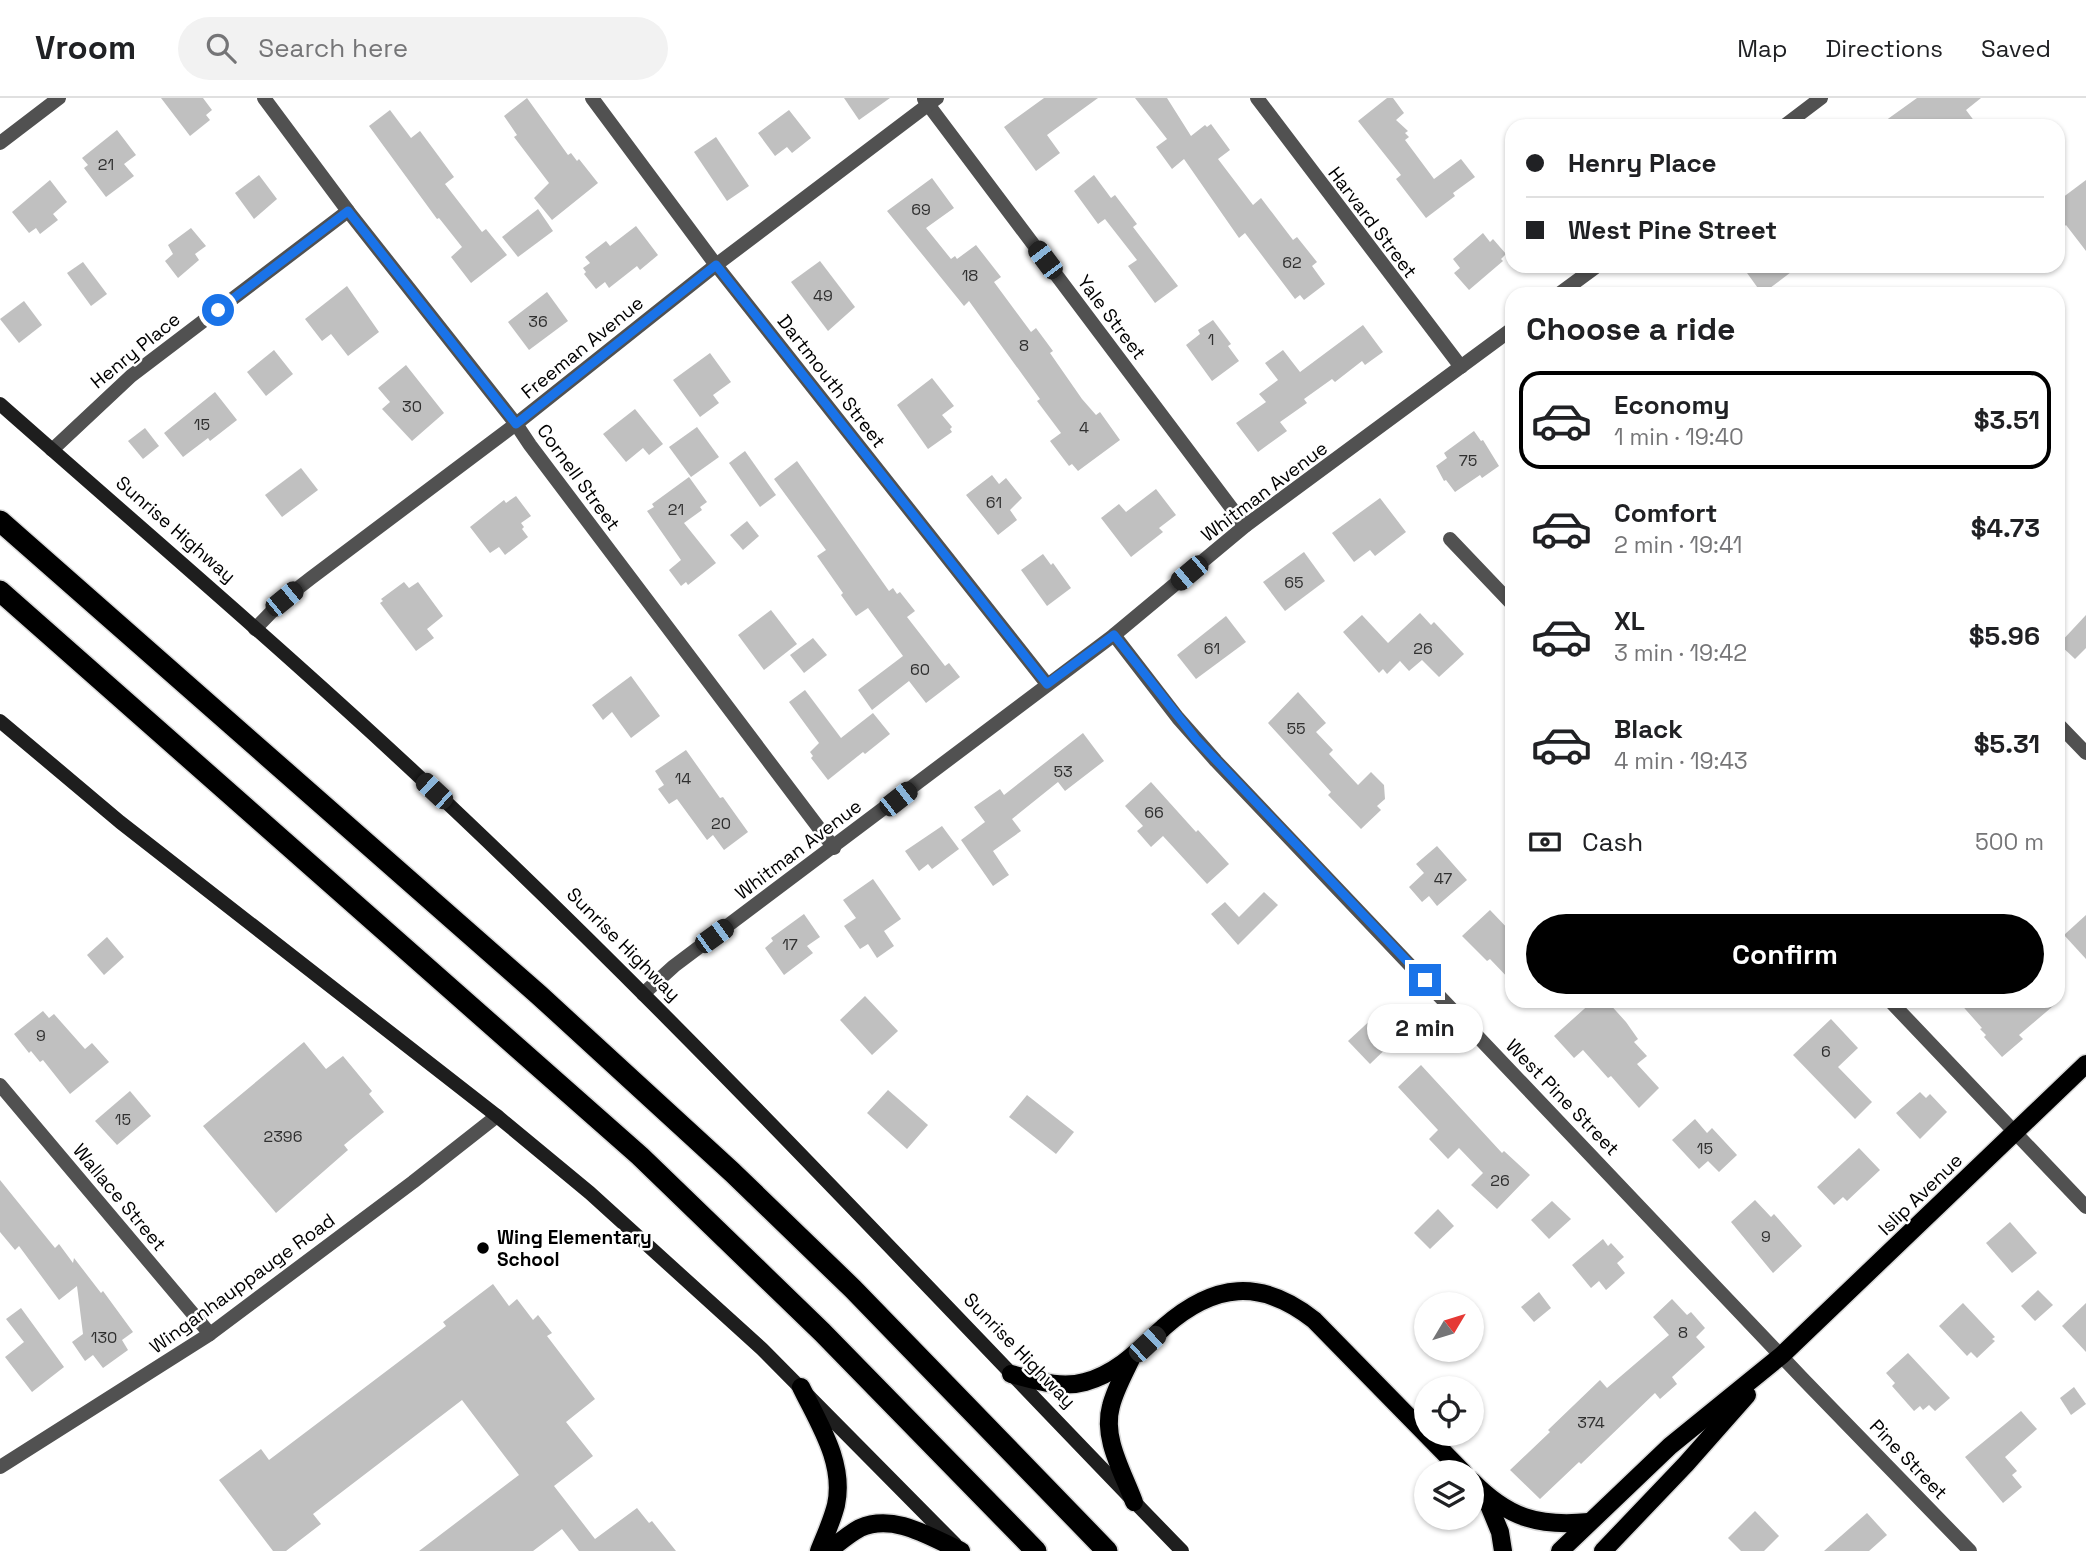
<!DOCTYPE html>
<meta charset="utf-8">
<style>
:root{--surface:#fff;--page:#f2f2f2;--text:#202124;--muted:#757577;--line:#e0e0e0;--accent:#000}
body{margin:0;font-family:"Space Grotesk",sans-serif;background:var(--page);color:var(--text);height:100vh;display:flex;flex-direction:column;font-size:26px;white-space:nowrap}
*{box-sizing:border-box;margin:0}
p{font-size:23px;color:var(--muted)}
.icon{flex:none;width:38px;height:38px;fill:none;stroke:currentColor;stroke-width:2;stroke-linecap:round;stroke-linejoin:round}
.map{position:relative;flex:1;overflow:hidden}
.drawer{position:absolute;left:1505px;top:189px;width:560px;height:721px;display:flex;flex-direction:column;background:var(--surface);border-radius:21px;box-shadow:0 2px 5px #0004}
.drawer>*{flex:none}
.top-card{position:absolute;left:1505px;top:21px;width:560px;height:154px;border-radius:21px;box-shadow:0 2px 5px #0004;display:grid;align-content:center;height:154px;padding:0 21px;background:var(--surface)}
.needle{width:46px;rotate:52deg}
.fabs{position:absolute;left:1414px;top:1194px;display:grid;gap:14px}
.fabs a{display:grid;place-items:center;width:70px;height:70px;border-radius:50%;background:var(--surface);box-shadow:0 2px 5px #0004;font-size:35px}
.end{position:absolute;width:32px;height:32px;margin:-16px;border:9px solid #1a73e8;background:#fff;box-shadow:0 0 0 4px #fff}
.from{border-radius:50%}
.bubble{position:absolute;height:49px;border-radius:24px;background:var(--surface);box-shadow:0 2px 5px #0004;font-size:23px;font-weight:600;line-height:49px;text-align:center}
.car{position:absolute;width:21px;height:42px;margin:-21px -10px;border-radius:9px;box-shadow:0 0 5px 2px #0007;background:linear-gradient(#222 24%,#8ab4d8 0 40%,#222 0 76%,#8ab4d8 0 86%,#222 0)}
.top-card b{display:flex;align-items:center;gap:24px;height:66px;font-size:26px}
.top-card b+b{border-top:2px solid var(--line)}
.top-card i{width:18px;height:18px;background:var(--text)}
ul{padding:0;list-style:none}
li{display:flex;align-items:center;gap:21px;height:98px;margin:0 14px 10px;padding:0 7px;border:4px solid transparent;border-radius:21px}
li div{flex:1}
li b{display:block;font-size:26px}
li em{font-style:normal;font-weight:600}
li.active{border-color:var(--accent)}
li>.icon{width:63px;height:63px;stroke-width:1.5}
h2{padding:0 21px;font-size:32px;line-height:84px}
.pay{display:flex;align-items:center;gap:18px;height:77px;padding:0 21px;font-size:26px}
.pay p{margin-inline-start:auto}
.button{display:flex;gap:14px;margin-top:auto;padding:14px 21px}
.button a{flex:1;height:80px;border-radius:42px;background:var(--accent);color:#fff;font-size:28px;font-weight:600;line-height:80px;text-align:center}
header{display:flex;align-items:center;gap:42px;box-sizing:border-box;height:98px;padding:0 35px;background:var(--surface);border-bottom:2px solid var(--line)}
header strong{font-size:33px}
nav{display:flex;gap:38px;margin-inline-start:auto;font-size:24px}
.search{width:490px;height:63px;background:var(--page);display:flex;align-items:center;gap:18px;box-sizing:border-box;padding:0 24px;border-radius:38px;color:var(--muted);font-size:26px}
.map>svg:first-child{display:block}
</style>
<header>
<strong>Vroom</strong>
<div class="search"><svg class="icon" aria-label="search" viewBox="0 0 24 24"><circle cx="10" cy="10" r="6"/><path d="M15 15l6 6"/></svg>Search here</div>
<nav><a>Map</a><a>Directions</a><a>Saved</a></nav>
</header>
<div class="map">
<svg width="2086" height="1453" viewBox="0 0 2086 1453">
<rect width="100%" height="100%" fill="#fff"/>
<!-- building -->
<g fill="#c0c0c0">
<polygon points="161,0 203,0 212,12 206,17 210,22 190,38"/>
<polygon points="527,0 568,57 571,55 577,63 579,61 598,85 552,122 534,100 549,85 514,39 517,37 504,18"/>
<polygon points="844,0 890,0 859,22"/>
<polygon points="1044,0 1098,0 1047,37 1060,55 1036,73 1004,29"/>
<polygon points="1135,0 1167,0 1191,38 1205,27 1207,29 1211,26 1230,52 1218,61 1253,107 1261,100 1293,142 1297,139 1317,164 1312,168 1325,186 1304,202 1300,197 1295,201 1245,135 1239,140 1184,61 1172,71 1156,49 1167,41"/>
<polygon points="1387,0 1393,0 1404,15 1396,22 1408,33 1405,35 1409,39 1405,42 1434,81 1461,61 1475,79 1453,95 1455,98 1426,120 1396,81 1401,77 1358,23"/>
<polygon points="1917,0 1981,0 1966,12 1978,28 1878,28"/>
<polygon points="390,12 411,40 420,33 454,79 445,86 482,134 486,131 507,157 471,185 451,159 462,149 439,120 437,121 369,28"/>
<polygon points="789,12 811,40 792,55 787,49 775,58 758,35"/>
<polygon points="117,32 136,57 124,66 134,78 106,99 84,70 88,67 82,60"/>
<polygon points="716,39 749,88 727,103 694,54"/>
<polygon points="259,77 277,101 254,121 235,95"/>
<polygon points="1094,77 1111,100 1115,97 1137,126 1133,129 1178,188 1155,205 1128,168 1137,162 1105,121 1098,126 1074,93"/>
<polygon points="932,80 954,110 926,130 951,161 955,158 957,161 976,147 1001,179 994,184 1031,234 1036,230 1053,253 1050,255 1082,301 1096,317 1100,314 1120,342 1078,373 1072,366 1069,368 1050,343 1061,335 1037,303 1040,301 969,203 964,208 887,113"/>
<polygon points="50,82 67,104 53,116 58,122 40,136 36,130 29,135 12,114"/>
<polygon points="2086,82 2086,153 2066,127 2058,134 2058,103"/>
<polygon points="538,111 553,133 518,159 502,139"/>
<polygon points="636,128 658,157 640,172 637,168 609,190 605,184 596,191 584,176 586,174 583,170 590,165 585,159 606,143 610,148"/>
<polygon points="191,130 206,148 195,156 199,162 178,180 165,163 173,156 168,147"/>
<polygon points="1483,135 1490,144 1493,141 1506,156 1501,161 1503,163 1469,192 1454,175 1460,170 1453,161"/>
<polygon points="820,163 855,209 828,233 791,184"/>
<polygon points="83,164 107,196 91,208 67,175"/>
<polygon points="1742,168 1799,168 1766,193 1763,191 1760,193"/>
<polygon points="347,188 379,234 348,258 331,236 322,243 305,221"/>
<polygon points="547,194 568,223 529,252 508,224"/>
<polygon points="24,203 42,227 19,245 0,221"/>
<polygon points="1213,222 1231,246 1228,248 1239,263 1212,283 1186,247 1200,236 1198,232"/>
<polygon points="1363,227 1383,254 1365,267 1362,263 1335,284 1332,281 1304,301 1307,305 1280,324 1287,333 1258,354 1236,325 1266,304 1259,296 1278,282 1265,265 1283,252 1300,274"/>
<polygon points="274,252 293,276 266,298 247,274"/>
<polygon points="710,255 731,284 713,297 719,305 700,319 673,282"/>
<polygon points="406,267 444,315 412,343 382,311 390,304 378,290"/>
<polygon points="932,280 954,308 942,317 952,329 950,331 952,334 928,351 897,307"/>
<polygon points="215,294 237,322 210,343 208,340 183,359 164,335"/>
<polygon points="635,311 663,346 649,357 643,350 626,364 603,336"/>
<polygon points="697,329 719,359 691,379 669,349"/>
<polygon points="145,330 159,348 143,361 128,343"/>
<polygon points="1474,333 1481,343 1483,342 1499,368 1482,380 1480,377 1455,394 1446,382 1444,383 1436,368 1447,360 1444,355"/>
<polygon points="745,353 776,397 760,409 729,365"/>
<polygon points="797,363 889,493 893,490 897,496 900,494 915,513 907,519 945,568 949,565 960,579 926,605 909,583 872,612 858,592 903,558 868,510 856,518 841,497 843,495 817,458 826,452 774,381"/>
<polygon points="301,370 318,392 282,419 265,397"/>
<polygon points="992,377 999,386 1006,380 1022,400 1010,412 1017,422 998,437 966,397"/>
<polygon points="689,379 707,404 700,409 702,412 684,425 716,465 688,487 686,484 681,488 669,472 681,462 647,413 654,409 652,406"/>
<polygon points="1156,391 1176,417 1159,430 1163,434 1131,459 1101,420 1119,406 1126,414"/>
<polygon points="516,398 531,418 521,425 524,429 522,431 528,439 505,457 499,449 490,455 470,429 504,402 506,405"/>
<polygon points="1380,400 1406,434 1375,458 1370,452 1354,464 1332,435"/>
<polygon points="747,423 759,438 743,452 730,437"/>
<polygon points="1304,454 1325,483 1285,513 1263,484"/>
<polygon points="1043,456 1051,467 1053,465 1071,490 1047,508 1021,472"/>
<polygon points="404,484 409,490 418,484 443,518 427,531 434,540 416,553 380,505 383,503 381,501"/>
<polygon points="771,512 797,546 764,572 738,537"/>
<polygon points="1420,515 1431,527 1434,524 1464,556 1439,579 1422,562 1409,573 1400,563 1387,576 1383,571 1379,575 1343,534 1362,517 1388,545"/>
<polygon points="2086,517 2086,550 2075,561 2059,546"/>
<polygon points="1226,518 1246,544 1196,581 1177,557"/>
<polygon points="813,540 827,557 804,575 790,557"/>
<polygon points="631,578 660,618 631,640 612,614 603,622 592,607"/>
<polygon points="805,592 841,640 873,615 890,636 865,656 863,654 828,682 811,660 813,658 810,654 819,645 789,604"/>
<polygon points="1298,594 1326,625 1316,634 1333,652 1329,656 1358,687 1371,674 1384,687 1385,701 1377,708 1381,712 1361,731 1328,697 1331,694 1268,625"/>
<polygon points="1083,635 1104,663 1065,693 1058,684 1012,721 1021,733 993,753 1009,777 993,788 961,742 985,724 974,709 1000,691 1004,697"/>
<polygon points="686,652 720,700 723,699 748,734 724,752 713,737 707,742 677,701 669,706 658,691 664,687 655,673"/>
<polygon points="1151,684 1196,734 1198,732 1229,766 1207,786 1163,738 1151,749 1137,733 1143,728 1125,708"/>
<polygon points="942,728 959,751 932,771 928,766 919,773 905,753"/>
<polygon points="1437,748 1467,782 1437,808 1429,798 1422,804 1409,789 1424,775 1416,766"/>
<polygon points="873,781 901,821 884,833 894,848 877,860 868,846 860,851 844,828 856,820 843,802"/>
<polygon points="1264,794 1278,807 1238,847 1211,816 1225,804 1239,819"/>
<polygon points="1490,812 1512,835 1512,884 1490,861 1487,863 1462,838"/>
<polygon points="804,816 820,839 807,848 813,855 784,877 765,850 773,843 771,840"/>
<polygon points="2086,817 2086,861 2064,837"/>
<polygon points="107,839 124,859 104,877 87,857"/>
<polygon points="865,898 898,933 872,957 840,922"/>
<polygon points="1593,903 1607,903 1626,924 1638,941 1634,944 1647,958 1637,966 1659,990 1639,1010 1611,978 1608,980 1583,952 1574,960 1554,938"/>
<polygon points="1958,903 2059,903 2019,937 2023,941 2002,959 1984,939 1986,937 1980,931 1982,930"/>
<polygon points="43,913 49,920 54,916 85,951 92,945 109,964 70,996 43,962 40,964 31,953 29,955 14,936"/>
<polygon points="1376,917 1396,941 1370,966 1348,943"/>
<polygon points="1831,921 1858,950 1838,969 1872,1004 1855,1021 1793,957"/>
<polygon points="304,944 326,971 343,958 372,993 369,996 384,1014 344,1047 348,1052 276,1115 203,1028"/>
<polygon points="1421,967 1502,1055 1504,1053 1530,1077 1497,1111 1471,1087 1483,1075 1459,1050 1448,1061 1429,1041 1438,1032 1398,989"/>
<polygon points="888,992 928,1027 907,1051 867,1015"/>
<polygon points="130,993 151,1018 117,1047 95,1023"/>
<polygon points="1920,994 1926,1000 1930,996 1947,1014 1920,1041 1896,1015"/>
<polygon points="1027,997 1074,1034 1056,1056 1009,1019"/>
<polygon points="1695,1021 1707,1035 1712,1030 1737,1057 1719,1074 1708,1063 1699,1071 1672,1042"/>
<polygon points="1859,1050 1880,1072 1847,1103 1843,1099 1834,1107 1817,1089"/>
<polygon points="0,1082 55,1150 59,1146 73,1165 74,1160 101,1195 103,1193 133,1234 122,1242 128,1252 103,1270 93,1257 85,1263 72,1244 83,1236 77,1188 59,1202 19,1148 15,1152 0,1134"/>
<polygon points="1755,1102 1771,1119 1774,1116 1802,1148 1773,1175 1731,1124"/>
<polygon points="1552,1103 1571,1121 1549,1141 1531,1122"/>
<polygon points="1438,1111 1454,1128 1430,1151 1414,1135"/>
<polygon points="2010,1124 2037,1155 2012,1175 1986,1145"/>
<polygon points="1603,1141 1608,1148 1611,1145 1624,1159 1617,1165 1625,1175 1606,1192 1599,1183 1591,1190 1572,1167"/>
<polygon points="493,1186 509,1208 517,1201 533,1222 538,1217 552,1235 547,1238 595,1301 566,1324 593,1358 554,1388 595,1441 637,1410 649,1425 652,1423 676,1453 579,1453 562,1431 533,1453 419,1453 519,1377 462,1302 313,1416 321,1426 286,1453 273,1453 219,1382 261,1351 269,1362 446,1228 443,1224"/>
<polygon points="2038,1192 2053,1207 2035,1223 2021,1208"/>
<polygon points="1539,1194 1551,1210 1534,1224 1521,1209"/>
<polygon points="1672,1201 1687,1217 1691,1214 1705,1230 1696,1239 1705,1249 1672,1279 1677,1286 1660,1301 1655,1295 1581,1366 1579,1364 1540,1401 1510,1372 1550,1334 1548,1332 1600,1282 1607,1290 1669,1237 1653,1219"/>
<polygon points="1963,1205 1995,1239 1992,1241 1995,1243 1977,1260 1971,1254 1967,1258 1939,1228"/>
<polygon points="2086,1205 2086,1254 2062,1228"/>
<polygon points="21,1210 64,1269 32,1294 5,1259 24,1244 6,1221"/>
<polygon points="1908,1255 1950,1300 1935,1313 1929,1307 1923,1312 1920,1308 1914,1313 1892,1288 1895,1285 1886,1275"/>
<polygon points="2074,1289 2086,1306 2071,1317 2060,1300"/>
<polygon points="2021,1313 2037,1331 2005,1359 2017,1373 2012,1377 2022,1389 2003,1405 1965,1359"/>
<polygon points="1755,1413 1779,1438 1764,1453 1741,1453 1728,1440"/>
<polygon points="1867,1415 1887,1437 1869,1453 1824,1453"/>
</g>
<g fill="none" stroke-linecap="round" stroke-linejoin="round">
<!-- primary casing -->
<g stroke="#dbdbdb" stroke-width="21">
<g id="primary">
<path d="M1131,1261c-7,15 -16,31 -20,47 -9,32 12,66 23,96"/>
<path d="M1011,1276c24,6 49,15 74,8 33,-9 55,-33 79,-55 50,-44 97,-49 150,-7l149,152"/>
<path d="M801,1289c18,37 44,76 35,118 -4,16 -11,31 -17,46"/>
<path d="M1472,1383c36,37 67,46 117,41"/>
<polyline points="1484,1395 1500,1434 1503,1453"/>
<path d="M829,1453c9,-8 20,-17 31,-23 34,-15 70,9 101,23"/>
<polyline points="1560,1453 1670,1348 1782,1257 2086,966"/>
<polyline points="1603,1453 1686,1366 1747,1297"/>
</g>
</g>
<!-- motorway casing -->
<g stroke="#dbdbdb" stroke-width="24">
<g id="motorway">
<polyline points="0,423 539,897 732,1074 853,1191 1107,1453"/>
<polyline points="0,493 640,1058 822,1234 1036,1453"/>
</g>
</g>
<!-- minor -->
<g stroke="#515151" stroke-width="14">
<polyline points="264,0 348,113 516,326 530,347 834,750"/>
<polyline points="592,0 716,167 1047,586"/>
<polyline points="1257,0 1461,269"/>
<polyline points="924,1 1245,428"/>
<polyline points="1784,28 1821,0"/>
<polyline points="0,45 59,0"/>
<polyline points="1559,196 1597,168"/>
<polyline points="52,352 131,278 348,113"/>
<polyline points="1450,441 1512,506"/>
<polyline points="255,531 284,501 311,480 516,326 716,167 937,0"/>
<polyline points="1114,537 1178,620 1216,663 1803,1281 1970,1453"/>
<polyline points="2058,626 2086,655"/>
<polyline points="643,896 674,868 1114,537 1245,428 1512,231"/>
<polyline points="1890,903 2086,1109"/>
<polyline points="0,987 210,1236"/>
<polyline points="0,1369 210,1236 413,1084 497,1018"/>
</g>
<!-- secondary -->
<g stroke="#1e1e1e" stroke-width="14">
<path d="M0,306c155,137 313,271 463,414 248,235 481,488 719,733"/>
<polyline points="0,623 120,724 497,1018 590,1095 762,1251 955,1446"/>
</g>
<!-- primary -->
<use href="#primary" stroke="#000" stroke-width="18"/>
<!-- motorway -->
<use href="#motorway" stroke="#000" stroke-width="21"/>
</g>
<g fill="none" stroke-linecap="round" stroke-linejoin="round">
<!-- route -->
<polyline stroke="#1a73e8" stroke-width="9" points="218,212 348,113 516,326 716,167 1047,586 1114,537 1196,641 1425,882"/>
</g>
<!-- markers -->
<circle fill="#000" stroke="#fff" stroke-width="2.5" cx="483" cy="1150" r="7"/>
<g text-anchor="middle" stroke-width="5" stroke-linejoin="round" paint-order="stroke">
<!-- number labels -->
<g font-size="16" fill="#303030">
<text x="106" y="72">21</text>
<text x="921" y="117">69</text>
<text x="1292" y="170">62</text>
<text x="970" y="183">18</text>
<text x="823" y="203">49</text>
<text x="538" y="229">36</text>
<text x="1211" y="247">1</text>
<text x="1024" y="253">8</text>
<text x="412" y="314">30</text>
<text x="202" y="332">15</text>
<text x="1084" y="335">4</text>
<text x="1468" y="368">75</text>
<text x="994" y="410">61</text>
<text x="676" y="417">21</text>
<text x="1294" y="490">65</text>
<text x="1212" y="556">61</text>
<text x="1423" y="556">26</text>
<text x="920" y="577">60</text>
<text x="1296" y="636">55</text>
<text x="1063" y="679">53</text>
<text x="683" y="686">14</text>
<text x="1154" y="720">66</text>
<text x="721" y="731">20</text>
<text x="1443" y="786">47</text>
<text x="790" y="852">17</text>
<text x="41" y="943">9</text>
<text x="1826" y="959">6</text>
<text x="123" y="1027">15</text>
<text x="283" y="1044">2396</text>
<text x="1705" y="1056">15</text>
<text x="1500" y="1088">26</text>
<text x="1766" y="1144">9</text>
<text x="1683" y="1240">8</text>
<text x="104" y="1245">130</text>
<text x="1591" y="1330">374</text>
</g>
<!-- street labels -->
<g font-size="19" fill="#000" stroke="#fff">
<text transform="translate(1373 124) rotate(53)" y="7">Harvard Street</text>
<text transform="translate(1112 219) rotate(53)" y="7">Yale Street</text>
<text transform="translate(582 249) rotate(-39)" y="7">Freeman Avenue</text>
<text transform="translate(135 252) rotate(-39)" y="7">Henry Place</text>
<text transform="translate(832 283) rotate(52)" y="7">Dartmouth Street</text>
<text transform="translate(579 379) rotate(54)" y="7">Cornell Street</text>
<text transform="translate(1264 393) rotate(-37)" y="7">Whitman Avenue</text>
<text transform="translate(176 431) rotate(41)" y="7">Sunrise Highway</text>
<text transform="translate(798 751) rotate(-37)" y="7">Whitman Avenue</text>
<text transform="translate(624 846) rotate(45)" y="7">Sunrise Highway</text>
<text transform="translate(1563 999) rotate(46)" y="7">West Pine Street</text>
<text transform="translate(1920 1096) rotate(-44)" y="7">Islip Avenue</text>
<text transform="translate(120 1099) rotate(50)" y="7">Wallace Street</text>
<text transform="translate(242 1185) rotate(-36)" y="7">Winganhauppauge Road</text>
<text transform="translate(1020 1252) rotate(46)" y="7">Sunrise Highway</text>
<text transform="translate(1909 1361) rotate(46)" y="7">Pine Street</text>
</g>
<!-- poi labels -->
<g font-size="19" font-weight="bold" fill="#000" stroke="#fff" text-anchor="start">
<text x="497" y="1146">Wing Elementary<tspan x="497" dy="22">School</tspan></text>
</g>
</g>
</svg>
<div class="fabs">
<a><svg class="needle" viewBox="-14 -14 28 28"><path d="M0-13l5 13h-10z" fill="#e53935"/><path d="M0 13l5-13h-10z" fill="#757577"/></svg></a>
<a><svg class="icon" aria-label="locate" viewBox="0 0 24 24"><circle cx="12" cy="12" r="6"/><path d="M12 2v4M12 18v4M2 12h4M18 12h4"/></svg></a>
<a><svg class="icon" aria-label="layers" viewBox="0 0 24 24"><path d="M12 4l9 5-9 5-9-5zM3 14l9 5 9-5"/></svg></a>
</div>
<i class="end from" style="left:218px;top:212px"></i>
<i class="end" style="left:1425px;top:882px"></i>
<div class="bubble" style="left:1367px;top:906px;width:116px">2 min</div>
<i class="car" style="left:1045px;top:162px;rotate:323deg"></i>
<i class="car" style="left:1189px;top:475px;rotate:230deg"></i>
<i class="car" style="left:284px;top:501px;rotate:51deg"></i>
<i class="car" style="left:434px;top:693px;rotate:313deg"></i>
<i class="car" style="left:898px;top:701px;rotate:52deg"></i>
<i class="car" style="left:714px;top:838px;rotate:54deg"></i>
<i class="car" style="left:1147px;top:1246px;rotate:47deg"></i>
<div class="top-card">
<b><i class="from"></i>Henry Place</b>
<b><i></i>West Pine Street</b>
</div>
<section class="drawer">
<h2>Choose a ride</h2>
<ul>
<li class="active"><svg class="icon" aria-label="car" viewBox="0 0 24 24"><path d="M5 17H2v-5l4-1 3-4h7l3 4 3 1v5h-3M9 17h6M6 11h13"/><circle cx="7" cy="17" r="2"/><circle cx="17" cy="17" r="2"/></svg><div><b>Economy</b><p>1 min · 19:40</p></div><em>$3.51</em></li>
<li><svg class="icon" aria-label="car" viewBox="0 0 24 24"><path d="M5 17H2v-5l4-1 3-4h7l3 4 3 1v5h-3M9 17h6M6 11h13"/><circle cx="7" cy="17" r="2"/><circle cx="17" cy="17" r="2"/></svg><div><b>Comfort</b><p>2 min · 19:41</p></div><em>$4.73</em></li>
<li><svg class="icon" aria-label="car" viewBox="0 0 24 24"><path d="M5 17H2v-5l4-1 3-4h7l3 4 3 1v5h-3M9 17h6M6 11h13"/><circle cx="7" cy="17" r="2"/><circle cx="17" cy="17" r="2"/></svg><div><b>XL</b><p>3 min · 19:42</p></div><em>$5.96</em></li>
<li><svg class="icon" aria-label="car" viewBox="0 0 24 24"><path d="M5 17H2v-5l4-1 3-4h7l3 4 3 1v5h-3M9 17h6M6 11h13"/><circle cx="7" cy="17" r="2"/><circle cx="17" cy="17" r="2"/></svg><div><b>Black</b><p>4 min · 19:43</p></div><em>$5.31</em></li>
</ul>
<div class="pay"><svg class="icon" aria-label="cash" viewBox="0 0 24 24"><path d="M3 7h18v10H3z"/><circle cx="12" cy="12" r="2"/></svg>Cash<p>500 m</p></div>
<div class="button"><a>Confirm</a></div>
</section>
</div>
